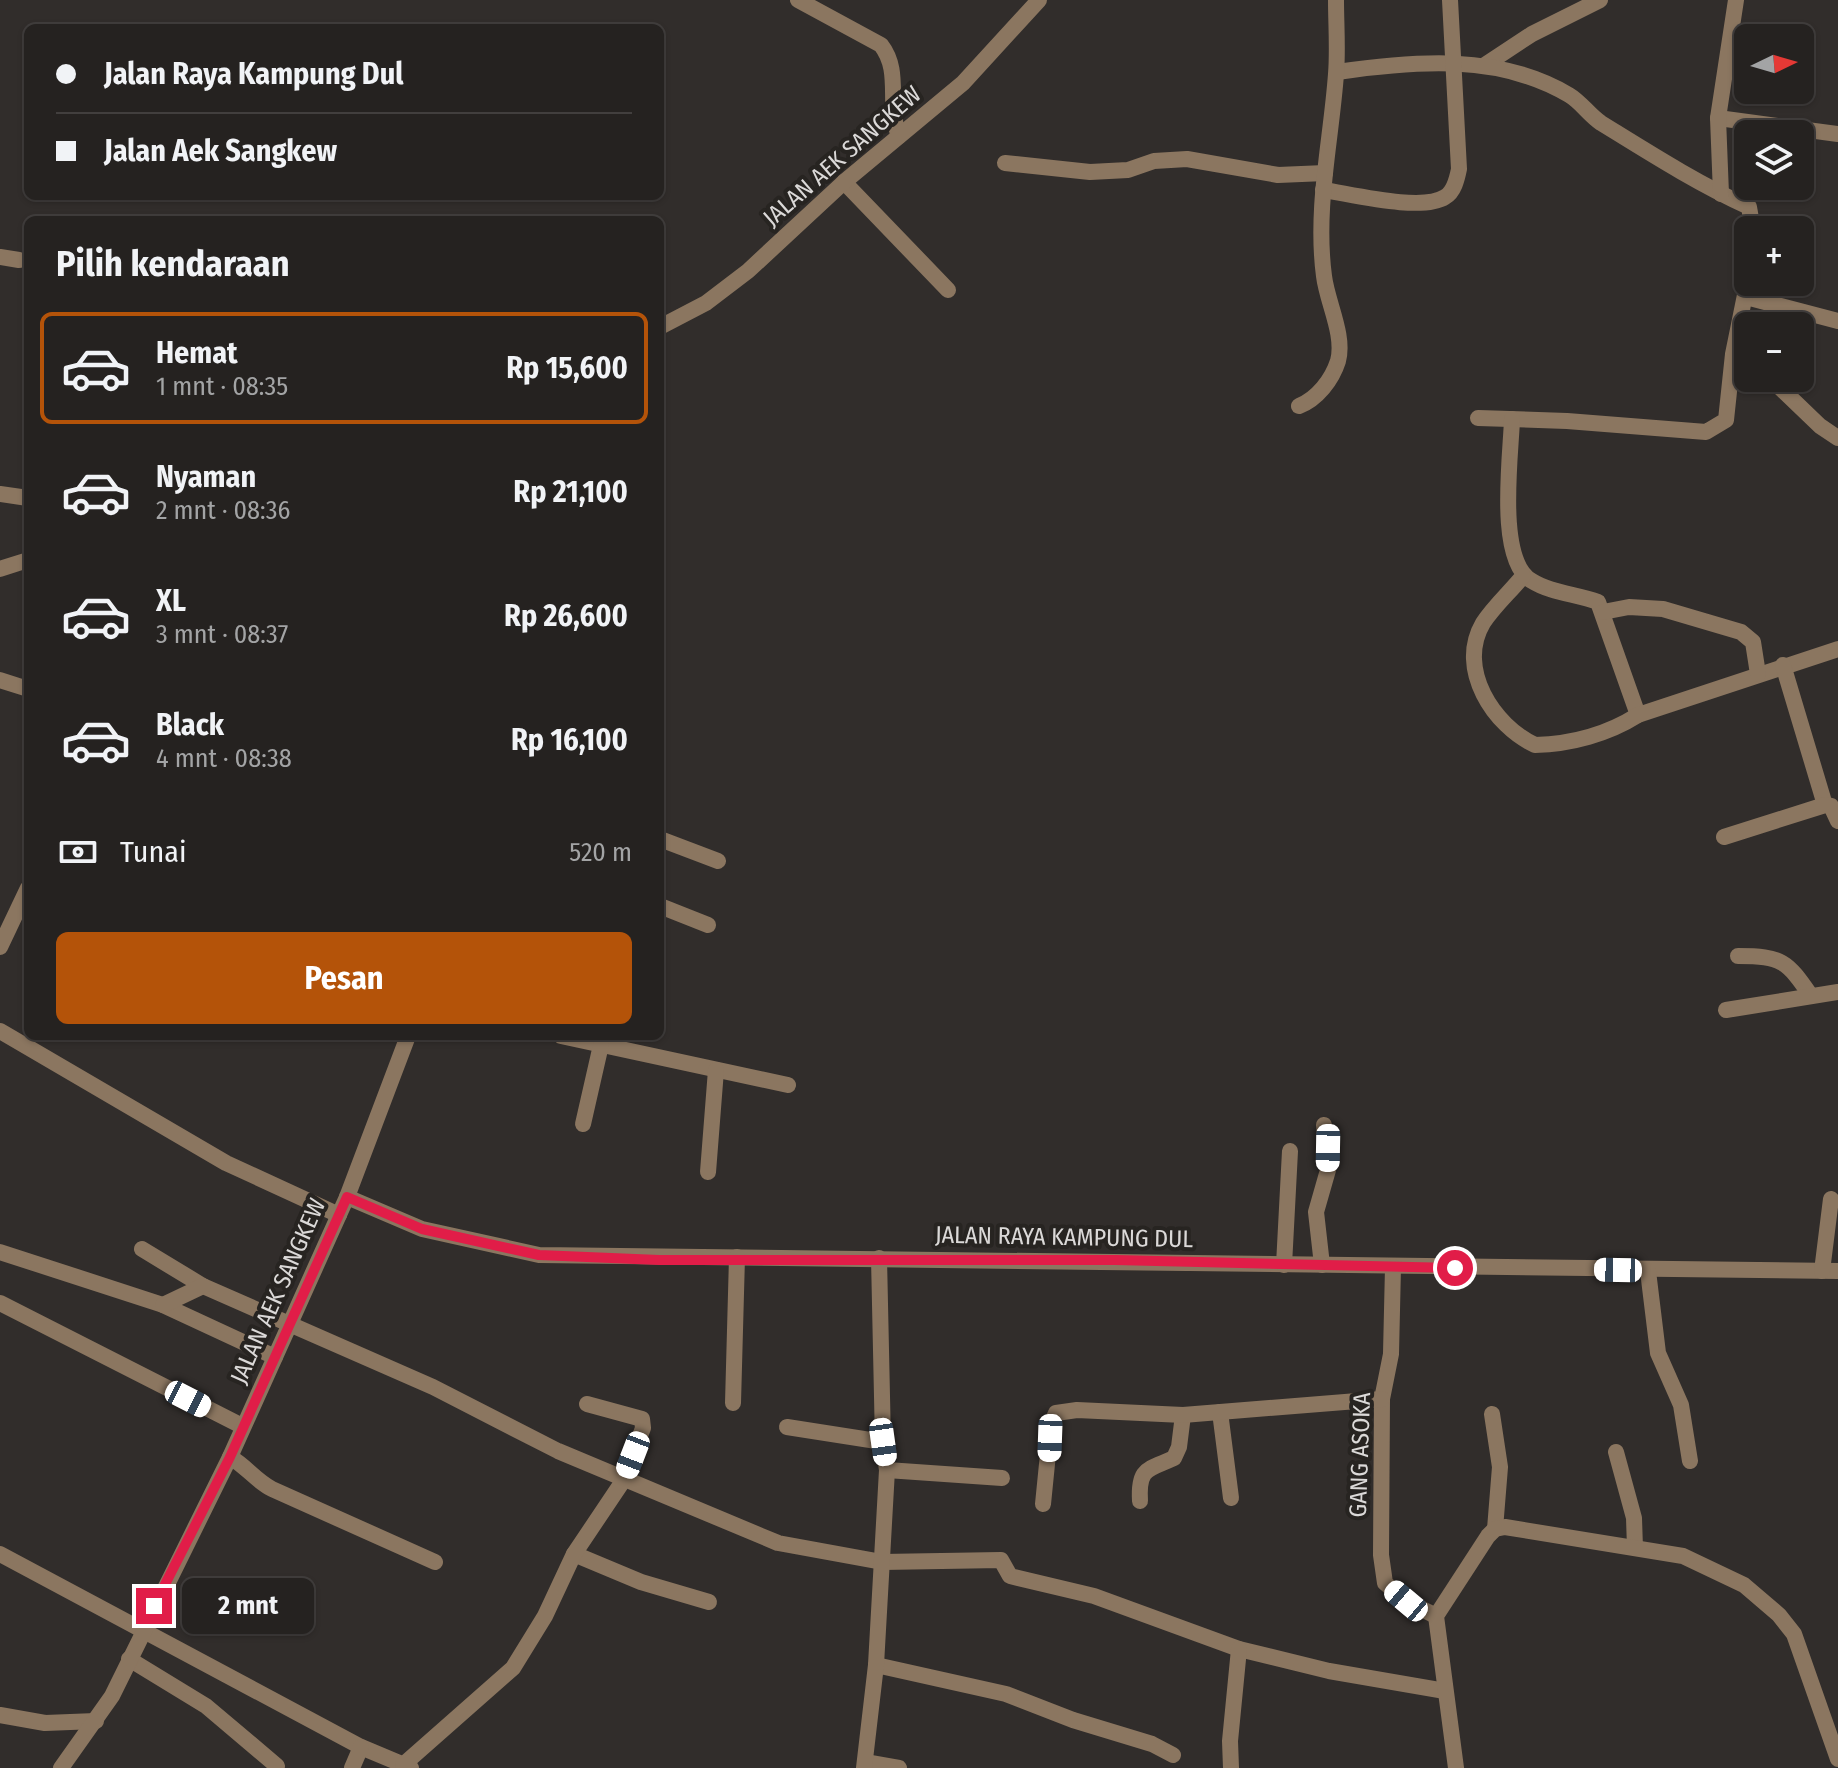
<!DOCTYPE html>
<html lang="id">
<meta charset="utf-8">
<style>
:root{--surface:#252220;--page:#2d2a29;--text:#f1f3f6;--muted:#a3a4a5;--line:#423f3e;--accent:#b45309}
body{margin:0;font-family:"Fira Sans Condensed",sans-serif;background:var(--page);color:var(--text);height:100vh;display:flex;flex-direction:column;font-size:30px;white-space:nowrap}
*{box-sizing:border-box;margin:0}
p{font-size:26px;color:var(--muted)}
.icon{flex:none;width:44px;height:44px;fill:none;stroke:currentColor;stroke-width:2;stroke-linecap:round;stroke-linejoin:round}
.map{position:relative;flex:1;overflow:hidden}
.sheet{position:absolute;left:24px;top:216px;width:640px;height:824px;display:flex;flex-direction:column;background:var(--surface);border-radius:12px;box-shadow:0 2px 6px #0004,0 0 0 2px var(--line)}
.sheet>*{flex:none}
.guide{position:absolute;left:24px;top:24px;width:640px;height:176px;border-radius:12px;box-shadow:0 2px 6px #0004,0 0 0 2px var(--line);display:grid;align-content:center;height:176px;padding:0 32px;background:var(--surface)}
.needle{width:52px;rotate:85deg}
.fabs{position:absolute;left:1734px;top:24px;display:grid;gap:16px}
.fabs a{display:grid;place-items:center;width:80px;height:80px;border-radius:12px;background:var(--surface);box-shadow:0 2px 6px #0004,0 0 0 2px var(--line);font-size:40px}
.end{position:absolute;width:36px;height:36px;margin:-18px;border:10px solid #e11d48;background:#fff;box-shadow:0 0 0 4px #fff}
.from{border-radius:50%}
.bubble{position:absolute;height:56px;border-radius:12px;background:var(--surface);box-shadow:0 2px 6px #0004,0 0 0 2px var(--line);font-size:26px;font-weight:700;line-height:56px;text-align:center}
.car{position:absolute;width:24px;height:48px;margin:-24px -12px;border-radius:10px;box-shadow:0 0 6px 2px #0007;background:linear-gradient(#fff 24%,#345 0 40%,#fff 0 76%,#345 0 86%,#fff 0)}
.guide b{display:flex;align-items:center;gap:28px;height:76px;font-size:30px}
.guide b+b{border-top:2px solid var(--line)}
.guide i{width:20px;height:20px;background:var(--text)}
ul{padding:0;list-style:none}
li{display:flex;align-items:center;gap:24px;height:112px;margin:0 16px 12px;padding:0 16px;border:4px solid transparent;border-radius:12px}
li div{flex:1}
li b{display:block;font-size:30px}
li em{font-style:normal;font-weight:700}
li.active{border-color:var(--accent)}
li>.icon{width:72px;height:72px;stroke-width:1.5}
h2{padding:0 32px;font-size:36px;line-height:96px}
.pay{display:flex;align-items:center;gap:20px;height:88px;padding:0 32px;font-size:30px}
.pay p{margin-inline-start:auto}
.cta{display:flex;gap:16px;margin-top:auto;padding:16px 32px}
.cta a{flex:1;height:92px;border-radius:12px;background:var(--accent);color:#fff;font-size:32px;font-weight:700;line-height:92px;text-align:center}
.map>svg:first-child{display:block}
</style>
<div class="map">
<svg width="1838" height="1768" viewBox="0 0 1838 1768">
<rect width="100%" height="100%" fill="#312d2b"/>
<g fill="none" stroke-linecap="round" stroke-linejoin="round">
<!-- minor -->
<g stroke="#8b7660" stroke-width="16">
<path d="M798,0l83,45c21,27 5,59 18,91"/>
<polyline points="1485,65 1532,34 1600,0"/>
<path d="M1337,72c76,-11 162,-19 232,23 12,7 20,20 32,28 47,29 97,61 148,84l4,23"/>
<polyline points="1718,118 1838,134"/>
<polyline points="1005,163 1090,172 1128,170 1154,161 1187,159 1278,175 1325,173"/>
<polyline points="844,182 948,290"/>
<path d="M1323,190c28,4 99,22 122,7 9,-5 12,-18 14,-28l-9,-169"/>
<polyline points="1721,194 1718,118 1736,0"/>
<polyline points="0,257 19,260"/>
<polyline points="1746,297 1838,321"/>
<polyline points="1770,378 1820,426 1838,438"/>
<path d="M1299,406c18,-7 33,-26 39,-45 7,-26 -11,-59 -14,-85 -9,-68 7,-134 12,-202 2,-24 0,-50 0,-74"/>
<polyline points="1478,418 1567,421 1706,432 1726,420 1733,354 1748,280"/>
<path d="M1512,419c-1,36 -16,142 20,162 19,12 45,13 66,21l40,113"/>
<polyline points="0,494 28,498"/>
<polyline points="0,569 28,560"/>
<path d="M1523,576c-12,15 -29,30 -40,47 -27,46 11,103 52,122 36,-1 73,-11 103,-30l200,-66"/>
<polyline points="1603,612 1629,607 1663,609 1741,632 1753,642 1758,674"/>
<polyline points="1783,665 1825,805"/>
<polyline points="0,680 28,689"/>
<polyline points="1724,837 1825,805 1831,806 1838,821"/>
<polyline points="660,839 718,861"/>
<polyline points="660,906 708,925"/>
<polyline points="0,947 28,888"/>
<path d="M1738,956c44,0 49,5 73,40"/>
<polyline points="1726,1010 1838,992"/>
<polyline points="0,1031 226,1163 339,1215"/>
<polyline points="561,1036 788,1085"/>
<polyline points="583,1124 601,1045"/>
<polyline points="708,1172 716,1070"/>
<polyline points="347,1197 422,1229 539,1255 1838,1271"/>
<polyline points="142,1249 203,1286 433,1387 558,1451 778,1543 882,1562 1001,1560 1010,1576 1094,1596 1239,1649 1329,1671 1445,1691"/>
<polyline points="0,1252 163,1305 275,1357"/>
<polyline points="1284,1265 1290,1151"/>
<polyline points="1322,1265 1316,1212 1328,1170 1324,1125"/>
<polyline points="1393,1267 1391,1354 1382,1399 1381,1555 1385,1583 1406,1601 1436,1616"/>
<polyline points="1648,1271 1658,1353 1681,1405 1690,1461"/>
<polyline points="1822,1271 1831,1199"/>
<polyline points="0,1303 242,1426"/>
<polyline points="163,1305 203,1286"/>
<polyline points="733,1403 737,1257"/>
<polyline points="1220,1412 1231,1498"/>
<polyline points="1492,1414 1500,1467 1495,1529"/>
<polyline points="787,1427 883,1442"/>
<polyline points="1616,1452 1634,1518 1635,1548"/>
<path d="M230,1457c17,10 25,23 42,32l163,73"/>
<polyline points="887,1470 1002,1478"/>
<path d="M1140,1501c-2,-34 8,-31 34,-43l5,-11 4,-32"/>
<polyline points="1043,1504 1051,1424 1056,1413 1077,1410 1183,1415 1382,1399"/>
<polyline points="0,1554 361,1747 411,1768"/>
<polyline points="574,1554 641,1582 709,1602"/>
<polyline points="129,1659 206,1706 277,1766"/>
<polyline points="876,1665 1006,1694 1073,1720 1152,1744 1173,1755"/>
<polyline points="0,1715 45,1723 96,1721"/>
<polyline points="865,1762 899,1768"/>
<polyline points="403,1765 513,1668 545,1616 574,1554 623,1481 643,1428 642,1419 587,1404"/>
<polyline points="352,1768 361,1747"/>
<polyline points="864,1768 876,1665 887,1470 883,1442 879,1258"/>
<polyline points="1231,1768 1230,1741 1239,1649"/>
<polyline points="1456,1768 1436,1616 1488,1536 1495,1529 1505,1527 1683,1556 1744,1585 1779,1615 1794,1634 1838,1759"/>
</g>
<!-- tertiary -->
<g stroke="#8b7660" stroke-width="16">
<polyline points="660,327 706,303 748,271 844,182 963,83 1039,0"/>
<polyline points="61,1768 112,1696 230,1457 347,1197 408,1036"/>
</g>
</g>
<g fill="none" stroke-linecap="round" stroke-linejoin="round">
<!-- route -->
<polyline stroke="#e11d48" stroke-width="10" points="154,1606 230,1457 347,1197 422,1229 539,1255 659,1260 1115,1260 1455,1268"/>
</g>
<g text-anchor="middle" stroke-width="8" stroke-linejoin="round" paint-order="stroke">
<!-- street labels -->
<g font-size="24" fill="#dbd9d8" stroke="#272421">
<text transform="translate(842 156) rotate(-41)" y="8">JALAN AEK SANGKEW</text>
<text transform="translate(1064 1237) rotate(1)" y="8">JALAN RAYA KAMPUNG DUL</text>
<text transform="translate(278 1291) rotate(-66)" y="8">JALAN AEK SANGKEW</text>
<text transform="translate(1360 1455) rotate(-88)" y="8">GANG ASOKA</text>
</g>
</g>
</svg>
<div class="fabs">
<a><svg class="needle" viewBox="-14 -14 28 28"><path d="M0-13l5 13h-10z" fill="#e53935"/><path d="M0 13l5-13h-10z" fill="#a3a4a5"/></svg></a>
<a><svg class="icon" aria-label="layers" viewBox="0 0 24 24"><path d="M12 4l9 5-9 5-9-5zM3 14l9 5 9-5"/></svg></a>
<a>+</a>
<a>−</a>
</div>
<i class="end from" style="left:1455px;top:1268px"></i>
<i class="end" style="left:154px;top:1606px"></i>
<div class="bubble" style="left:182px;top:1578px;width:132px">2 mnt</div>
<i class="car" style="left:1328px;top:1148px;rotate:181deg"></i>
<i class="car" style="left:1618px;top:1270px;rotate:271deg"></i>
<i class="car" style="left:188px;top:1399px;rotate:117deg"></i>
<i class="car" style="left:1050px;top:1438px;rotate:182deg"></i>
<i class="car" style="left:883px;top:1442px;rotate:172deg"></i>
<i class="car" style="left:633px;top:1455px;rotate:201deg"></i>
<i class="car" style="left:1406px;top:1601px;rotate:310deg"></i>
<div class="guide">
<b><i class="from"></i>Jalan Raya Kampung Dul</b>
<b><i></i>Jalan Aek Sangkew</b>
</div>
<section class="sheet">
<h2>Pilih kendaraan</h2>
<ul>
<li class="active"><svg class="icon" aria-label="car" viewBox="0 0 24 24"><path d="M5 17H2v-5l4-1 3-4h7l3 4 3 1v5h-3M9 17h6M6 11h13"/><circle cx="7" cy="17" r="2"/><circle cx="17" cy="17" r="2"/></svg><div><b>Hemat</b><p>1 mnt · 08:35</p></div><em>Rp 15,600</em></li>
<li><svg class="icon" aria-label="car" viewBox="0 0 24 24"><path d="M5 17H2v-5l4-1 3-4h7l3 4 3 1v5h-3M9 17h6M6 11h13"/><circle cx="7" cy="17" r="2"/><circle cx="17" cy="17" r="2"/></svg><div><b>Nyaman</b><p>2 mnt · 08:36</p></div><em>Rp 21,100</em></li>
<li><svg class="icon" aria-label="car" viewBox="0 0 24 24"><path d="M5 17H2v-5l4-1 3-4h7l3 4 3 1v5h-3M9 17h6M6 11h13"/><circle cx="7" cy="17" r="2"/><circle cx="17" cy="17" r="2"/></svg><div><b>XL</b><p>3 mnt · 08:37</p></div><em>Rp 26,600</em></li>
<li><svg class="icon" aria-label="car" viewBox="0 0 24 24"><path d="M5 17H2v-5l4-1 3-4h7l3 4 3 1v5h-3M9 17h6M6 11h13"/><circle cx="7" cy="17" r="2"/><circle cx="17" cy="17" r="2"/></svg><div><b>Black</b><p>4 mnt · 08:38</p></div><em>Rp 16,100</em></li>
</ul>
<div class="pay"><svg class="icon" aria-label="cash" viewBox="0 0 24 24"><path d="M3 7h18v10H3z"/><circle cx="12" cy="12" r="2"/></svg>Tunai<p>520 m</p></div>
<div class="cta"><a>Pesan</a></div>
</section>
</div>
